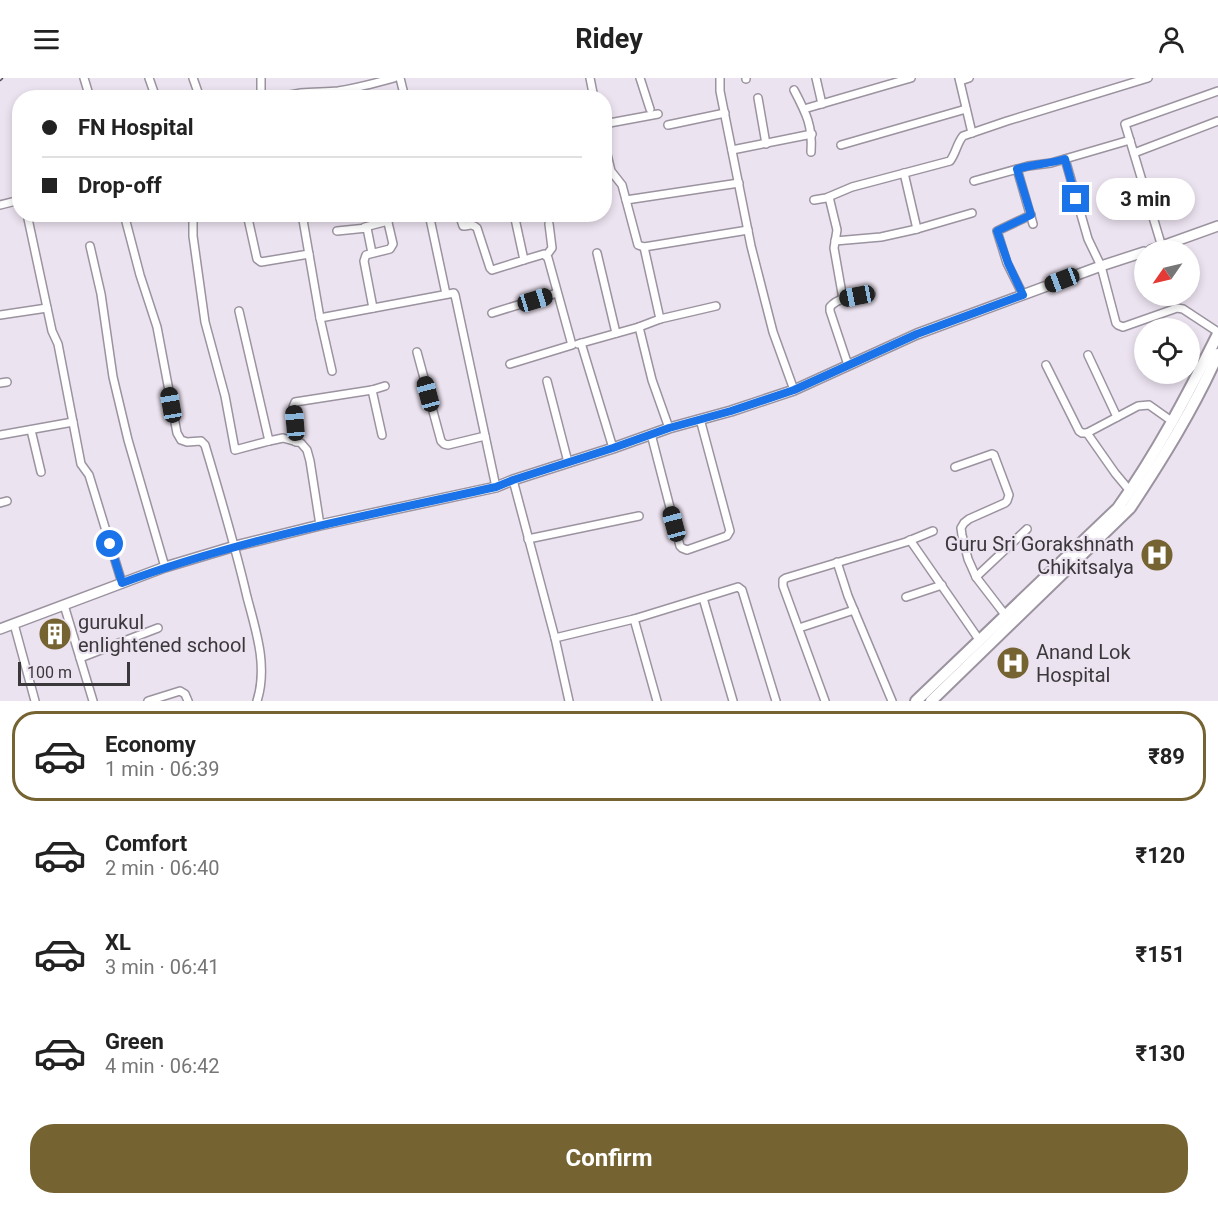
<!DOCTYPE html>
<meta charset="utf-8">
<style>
:root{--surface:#fff;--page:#f2f2f2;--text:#222;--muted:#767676;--line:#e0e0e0;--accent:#756331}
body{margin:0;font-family:Roboto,sans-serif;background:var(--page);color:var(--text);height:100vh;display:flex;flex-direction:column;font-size:22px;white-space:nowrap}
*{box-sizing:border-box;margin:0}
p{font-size:20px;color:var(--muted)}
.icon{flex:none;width:33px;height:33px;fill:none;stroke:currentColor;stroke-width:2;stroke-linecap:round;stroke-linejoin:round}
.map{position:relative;height:623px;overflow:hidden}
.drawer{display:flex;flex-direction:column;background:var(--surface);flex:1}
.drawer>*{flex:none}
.banner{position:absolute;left:12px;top:12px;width:600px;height:132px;border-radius:24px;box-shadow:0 3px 9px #0003;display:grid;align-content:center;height:132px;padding:0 30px;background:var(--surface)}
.needle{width:39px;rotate:236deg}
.tools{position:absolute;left:1134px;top:162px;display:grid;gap:12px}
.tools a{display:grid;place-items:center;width:66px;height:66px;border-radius:50%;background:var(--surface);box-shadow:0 3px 9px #0003;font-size:30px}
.scale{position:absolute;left:18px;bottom:15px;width:112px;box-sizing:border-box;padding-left:6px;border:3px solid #3b383c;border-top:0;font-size:16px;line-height:21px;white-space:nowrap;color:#3b383c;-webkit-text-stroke:4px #ece3f0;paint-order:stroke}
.end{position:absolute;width:27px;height:27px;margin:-14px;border:8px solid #1a73e8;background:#fff;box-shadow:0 0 0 3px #fff}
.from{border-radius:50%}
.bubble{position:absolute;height:42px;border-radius:21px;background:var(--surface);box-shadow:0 3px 9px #0003;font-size:20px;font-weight:700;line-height:42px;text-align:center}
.car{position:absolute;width:18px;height:36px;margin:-18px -9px;border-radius:8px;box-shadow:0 0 4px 2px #0007;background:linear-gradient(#222 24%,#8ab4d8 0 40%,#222 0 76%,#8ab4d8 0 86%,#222 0)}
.banner b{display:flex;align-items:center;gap:21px;height:57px;font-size:22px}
.banner b+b{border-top:2px solid var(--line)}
.banner i{width:15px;height:15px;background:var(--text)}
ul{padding:10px 0 0;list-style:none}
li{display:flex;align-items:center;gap:18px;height:90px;margin:0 12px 9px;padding:0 18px;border:3px solid transparent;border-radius:24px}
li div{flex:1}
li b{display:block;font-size:22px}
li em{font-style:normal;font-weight:700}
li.active{border-color:var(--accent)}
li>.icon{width:54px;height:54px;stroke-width:1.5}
.cta{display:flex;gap:12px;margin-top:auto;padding:12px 30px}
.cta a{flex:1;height:69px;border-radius:24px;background:var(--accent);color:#fff;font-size:24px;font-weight:700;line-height:69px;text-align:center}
header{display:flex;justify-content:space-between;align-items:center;height:78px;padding:0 30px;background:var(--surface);font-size:27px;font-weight:700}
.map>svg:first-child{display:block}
</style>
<header><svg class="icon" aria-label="menu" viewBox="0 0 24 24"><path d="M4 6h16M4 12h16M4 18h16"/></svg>Ridey<svg class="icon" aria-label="person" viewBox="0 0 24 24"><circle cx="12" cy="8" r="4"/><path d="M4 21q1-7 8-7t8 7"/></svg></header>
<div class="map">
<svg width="1218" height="623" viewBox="0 0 1218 623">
<rect width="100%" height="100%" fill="#ece3f0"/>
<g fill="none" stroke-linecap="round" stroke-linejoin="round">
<!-- street casing -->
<g stroke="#9b939f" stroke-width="10">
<g id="street">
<polyline points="84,0 90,20"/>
<polyline points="149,0 156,20"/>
<polyline points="193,0 200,20"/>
<polyline points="261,0 261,20"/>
<polyline points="400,0 405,20"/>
<polyline points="590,0 594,20"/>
<polyline points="640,0 650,31"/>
<polyline points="720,0 720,13 751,168 773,254 794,312"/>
<polyline points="746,0 746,1"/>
<polyline points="816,0 822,26"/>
<polyline points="959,0 972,55"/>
<polyline points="960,3 969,0"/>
<path d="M794,12c12,23 19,36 17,62"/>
<path d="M281,20c19,-8 38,-5 57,-7 19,-3 38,-8 56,-13"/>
<polyline points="758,20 766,66"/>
<polyline points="804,31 911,0"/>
<polyline points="604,46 658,36"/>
<polyline points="668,47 725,35"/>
<polyline points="604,64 611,93 622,107 638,167 644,169"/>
<polyline points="841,67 966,31"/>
<polyline points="732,72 812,56"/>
<polyline points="1134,75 1218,43"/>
<polyline points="1065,81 1088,161 1101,188 1116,245 1118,247 1123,249 1177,230 1183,231 1218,254"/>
<polyline points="1017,91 1033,146"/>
<polyline points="904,95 917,151"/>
<polyline points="974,103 1028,88 1051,85 1130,62"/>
<polyline points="829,119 837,152 834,170 843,221"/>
<polyline points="626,122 739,105"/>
<path d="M814,122l12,-2 26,-11 98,-26c6,-8 7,-18 13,-25l44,-15 141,-43"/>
<polyline points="0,127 20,122"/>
<polyline points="27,136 52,253 58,266 81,386 89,397 122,505"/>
<path d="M124,136l16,61 17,52 20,106 4,7 6,2 14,-1 4,4c15,50 30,100 42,152 9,34 21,69 10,104"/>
<polyline points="193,136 193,158 205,244 225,318 235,372 269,363"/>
<polyline points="247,136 257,181 261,184 309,176"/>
<polyline points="302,136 320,240 454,215 455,217 496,409"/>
<polyline points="429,136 446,216"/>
<path d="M459,136l4,12c6,0 9,-3 14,2l13,40 2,2 32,-10 -10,-46"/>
<polyline points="365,149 388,143"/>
<polyline points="337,153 367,150 372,175"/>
<polyline points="835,163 881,159 917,151 972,135"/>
<polyline points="90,168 101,216 113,299 128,362 165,489"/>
<polyline points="1162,169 1125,46 1218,13"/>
<polyline points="597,175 616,255"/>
<polyline points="546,178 552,170 549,146"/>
<polyline points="1023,217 1007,185 997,153 1031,137"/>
<polyline points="373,230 364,183 366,177 390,171 393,166 386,136"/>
<polyline points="239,233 269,363 283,360 301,365 307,372 310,383 320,447"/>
<polyline points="492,235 557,215"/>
<polyline points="0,237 47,230"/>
<polyline points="320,240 332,293"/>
<polyline points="660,241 716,228"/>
<polyline points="581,265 613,370"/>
<polyline points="578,266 639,249"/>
<polyline points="417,274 441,363 444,366 448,367 485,358"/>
<polyline points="1088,277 1117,339"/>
<polyline points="510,286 572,267 548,180 544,176 524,182"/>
<path d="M848,287l-18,-54v-4c9,-11 28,-11 41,-13"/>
<polyline points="1046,287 1079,353 1082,355 1087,355 1138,328 1149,327 1173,344"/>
<polyline points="547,303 568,384"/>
<polyline points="0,305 7,304"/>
<polyline points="372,312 382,357"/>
<polyline points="669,350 652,302 639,249 660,241 644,169 748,152"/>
<polyline points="31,352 41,394"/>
<polyline points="1087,355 1115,395 1130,413"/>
<polyline points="651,356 680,468 682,470 687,472 727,458 730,453 700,341"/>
<polyline points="0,357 73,344"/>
<polyline points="296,364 293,329 295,324 372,312 385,308"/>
<polyline points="955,389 992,376 994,377 1009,417 1007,423 1005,425 969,441 964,445 961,450 962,457 968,481 976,499 1006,538"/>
<polyline points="513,402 555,560 569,623"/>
<polyline points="0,425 7,423"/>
<polyline points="528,461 639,438"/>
<polyline points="910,462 980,563"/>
<polyline points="837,484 848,518 892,623"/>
<polyline points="976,499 1027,451"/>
<polyline points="906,519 942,507"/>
<polyline points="703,520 733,623"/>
<polyline points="64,527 93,623"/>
<polyline points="634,541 657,623"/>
<polyline points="14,546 35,623"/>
<polyline points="799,550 854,532"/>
<polyline points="555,560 634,541 738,509 742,512 776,623"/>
<polyline points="80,580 158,550"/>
<polyline points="148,623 180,613 185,616 188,623"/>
<polyline points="825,623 783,508 783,502 786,500 906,464 933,453"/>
</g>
</g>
<!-- secondary casing -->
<g stroke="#9b939f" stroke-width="12">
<g id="secondary">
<polyline points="1151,172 1218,148"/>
<polyline points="0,551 165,489 235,468 320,447 496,409 513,402 613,370 669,350 731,333 794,312 917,256 1101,188 1144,174"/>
</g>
</g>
<!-- primary casing -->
<g stroke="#9b939f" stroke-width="14">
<g id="primary">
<path d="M916,623l202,-193c39,-55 70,-114 100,-174"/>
<path d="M931,623l199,-193c33,-50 64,-100 88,-154"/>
</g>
</g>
<!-- street -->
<use href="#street" stroke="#fff" stroke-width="7"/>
<!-- secondary -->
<use href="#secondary" stroke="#fff" stroke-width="9"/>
<!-- primary -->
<use href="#primary" stroke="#fff" stroke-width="10"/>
<!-- rail casing -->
<g stroke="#4e4a4f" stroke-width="4.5">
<polyline id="rail" points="0,1 1,0"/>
</g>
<!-- rail -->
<use href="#rail" stroke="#ece3f0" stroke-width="2" stroke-dasharray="7" stroke-linecap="butt"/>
</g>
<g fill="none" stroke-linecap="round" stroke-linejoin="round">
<!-- route -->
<path stroke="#1a73e8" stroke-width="8" d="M110,466l12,39c121,-45 248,-68 374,-96l17,-7 100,-32 56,-20 62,-17 63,-21 123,-56 106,-39 -15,-32 -11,-32 34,-16 -14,-46c16,-5 32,-5 48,-10l11,40"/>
</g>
<!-- icons -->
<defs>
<g id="hospital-disc" transform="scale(1.725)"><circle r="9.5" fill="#756331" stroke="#ece3f0"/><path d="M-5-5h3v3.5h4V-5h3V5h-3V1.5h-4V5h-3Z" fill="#fff"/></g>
<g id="building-disc" transform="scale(1.725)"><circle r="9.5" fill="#756331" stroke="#ece3f0"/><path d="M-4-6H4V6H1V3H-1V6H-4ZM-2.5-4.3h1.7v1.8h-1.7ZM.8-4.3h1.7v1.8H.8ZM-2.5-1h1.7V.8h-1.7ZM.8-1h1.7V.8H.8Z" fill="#fff"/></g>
</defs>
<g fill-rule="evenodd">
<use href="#hospital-disc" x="1157" y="477"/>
<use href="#building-disc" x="55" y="556"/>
<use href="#hospital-disc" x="1013" y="585"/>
</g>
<g text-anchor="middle" stroke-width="4.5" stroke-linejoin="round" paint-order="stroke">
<!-- poi labels -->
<g font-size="20" fill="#3b383c" stroke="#ece3f0" text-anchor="start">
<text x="1134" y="473" text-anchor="end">Guru Sri Gorakshnath<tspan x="1134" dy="23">Chikitsalya</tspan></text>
<text x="78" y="551">gurukul<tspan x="78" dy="23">enlightened school</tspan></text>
<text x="1036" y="581">Anand Lok<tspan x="1036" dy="23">Hospital</tspan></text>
</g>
</g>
</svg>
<div class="tools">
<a><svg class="needle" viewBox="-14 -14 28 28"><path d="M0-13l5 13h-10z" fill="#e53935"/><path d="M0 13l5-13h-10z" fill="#767676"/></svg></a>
<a><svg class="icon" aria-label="locate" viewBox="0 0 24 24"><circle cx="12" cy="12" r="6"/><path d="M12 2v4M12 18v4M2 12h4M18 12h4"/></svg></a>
</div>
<div class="scale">100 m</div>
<i class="end from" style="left:110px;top:466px"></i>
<i class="end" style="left:1076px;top:121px"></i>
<div class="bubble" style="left:1096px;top:100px;width:99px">3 min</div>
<i class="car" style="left:1062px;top:202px;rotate:249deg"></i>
<i class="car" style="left:857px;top:218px;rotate:259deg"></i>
<i class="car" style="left:535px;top:222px;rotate:73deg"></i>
<i class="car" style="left:428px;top:316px;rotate:345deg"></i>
<i class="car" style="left:171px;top:327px;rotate:350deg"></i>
<i class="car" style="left:295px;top:345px;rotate:355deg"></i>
<i class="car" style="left:674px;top:446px;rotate:345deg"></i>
<div class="banner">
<b><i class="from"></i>FN Hospital</b>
<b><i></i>Drop-off</b>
</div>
</div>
<section class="drawer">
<ul>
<li class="active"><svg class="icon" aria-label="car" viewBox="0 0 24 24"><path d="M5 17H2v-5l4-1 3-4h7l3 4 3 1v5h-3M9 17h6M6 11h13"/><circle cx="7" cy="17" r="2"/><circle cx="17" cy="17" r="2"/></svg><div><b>Economy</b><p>1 min · 06:39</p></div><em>₹89</em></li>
<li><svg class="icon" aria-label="car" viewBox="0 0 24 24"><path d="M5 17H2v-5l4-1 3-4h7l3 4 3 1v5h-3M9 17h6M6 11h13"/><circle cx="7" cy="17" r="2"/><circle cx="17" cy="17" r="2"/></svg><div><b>Comfort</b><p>2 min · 06:40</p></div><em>₹120</em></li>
<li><svg class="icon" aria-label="car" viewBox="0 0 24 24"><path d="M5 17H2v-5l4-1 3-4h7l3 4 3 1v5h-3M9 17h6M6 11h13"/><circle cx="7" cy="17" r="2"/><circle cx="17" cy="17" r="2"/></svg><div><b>XL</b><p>3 min · 06:41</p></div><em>₹151</em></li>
<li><svg class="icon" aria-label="car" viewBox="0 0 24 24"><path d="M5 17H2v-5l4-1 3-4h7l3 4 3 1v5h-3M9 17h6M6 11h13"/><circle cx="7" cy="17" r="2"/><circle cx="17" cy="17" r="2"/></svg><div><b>Green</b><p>4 min · 06:42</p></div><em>₹130</em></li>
</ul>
<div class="cta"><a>Confirm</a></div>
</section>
